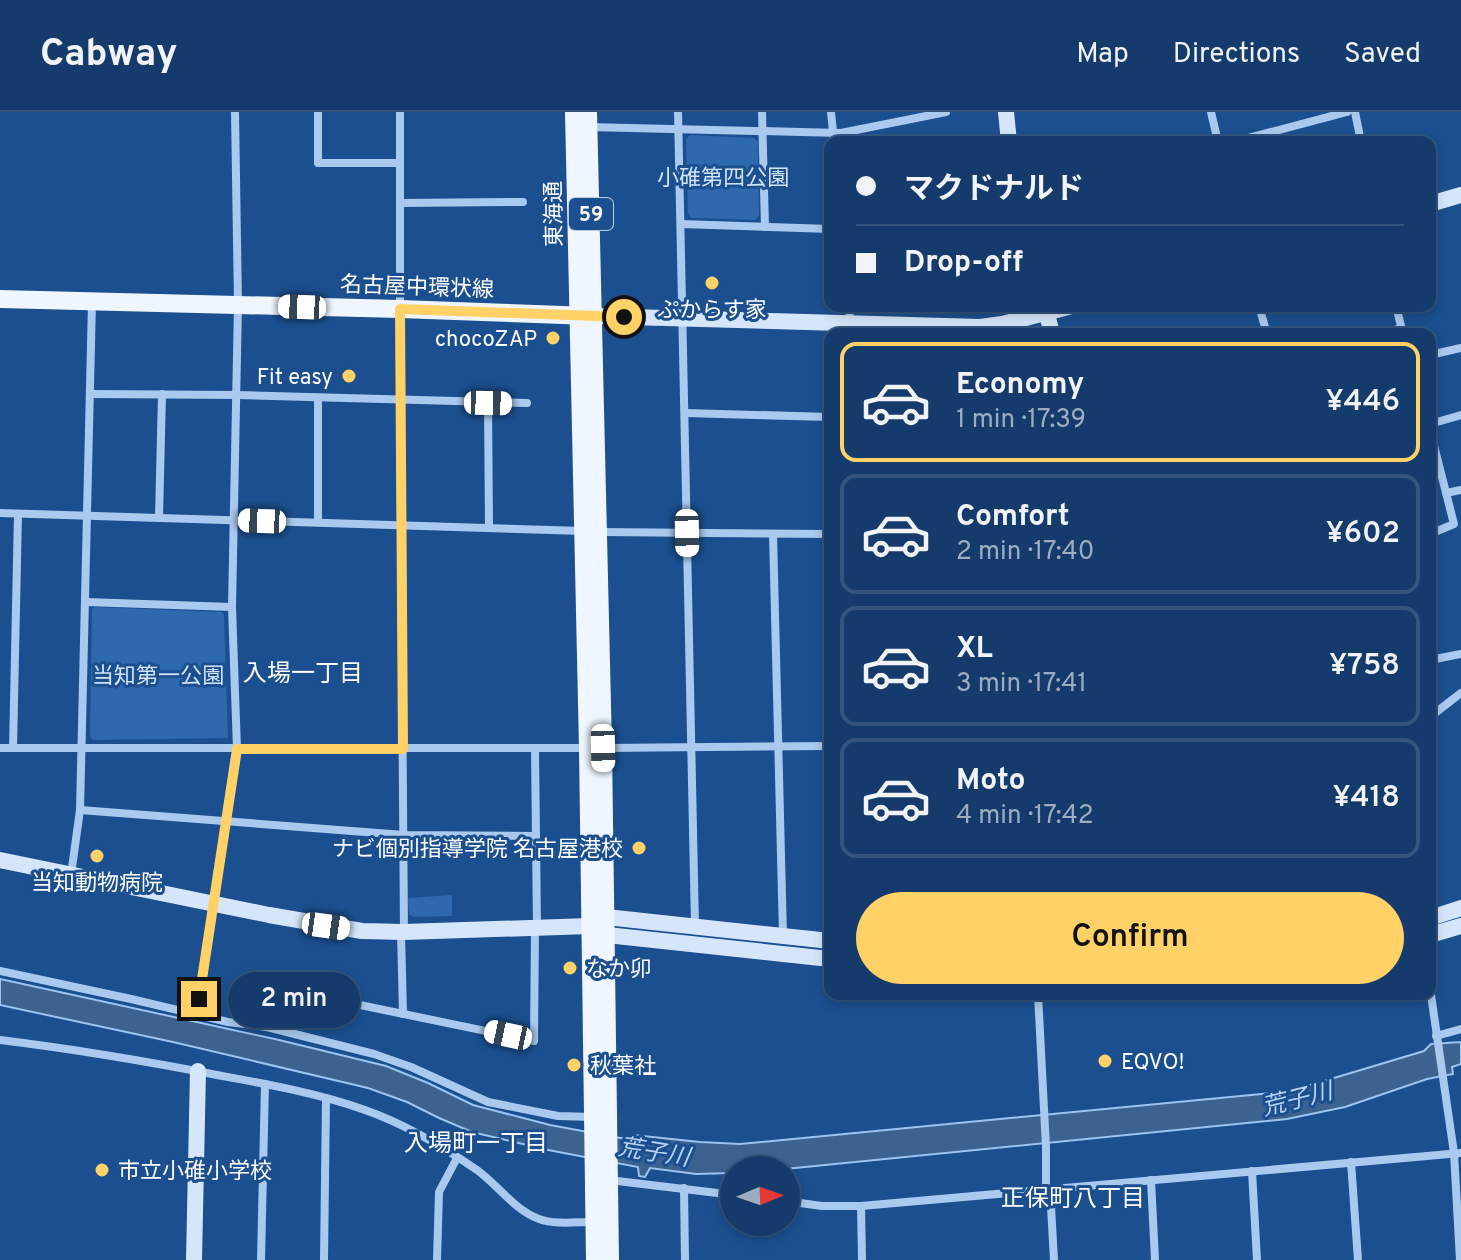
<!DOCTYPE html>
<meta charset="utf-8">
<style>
:root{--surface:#143b6b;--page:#214673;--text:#f1f3f6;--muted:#9dadc1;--line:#33557e;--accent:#ffd166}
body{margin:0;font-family:Overpass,"Noto Sans JP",sans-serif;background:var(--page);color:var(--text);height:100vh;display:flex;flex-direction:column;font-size:30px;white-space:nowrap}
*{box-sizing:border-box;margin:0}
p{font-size:26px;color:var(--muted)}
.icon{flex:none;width:44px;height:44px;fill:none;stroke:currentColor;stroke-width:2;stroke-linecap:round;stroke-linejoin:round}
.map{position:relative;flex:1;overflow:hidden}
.side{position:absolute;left:824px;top:216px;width:612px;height:672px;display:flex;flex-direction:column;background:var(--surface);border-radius:16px;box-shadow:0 4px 12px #0003,0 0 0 2px var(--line)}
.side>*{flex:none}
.guide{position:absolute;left:824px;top:24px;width:612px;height:176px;border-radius:16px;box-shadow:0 4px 12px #0003,0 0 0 2px var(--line);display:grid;align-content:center;height:176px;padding:0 32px;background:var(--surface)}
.needle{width:52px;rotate:88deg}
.tools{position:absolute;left:720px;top:1044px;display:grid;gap:16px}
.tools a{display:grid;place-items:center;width:80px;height:80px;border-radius:50%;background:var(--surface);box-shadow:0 4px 12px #0003,0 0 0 2px var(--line);font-size:40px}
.end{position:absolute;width:36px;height:36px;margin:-18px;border:10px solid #ffd166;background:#111;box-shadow:0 0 0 4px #111}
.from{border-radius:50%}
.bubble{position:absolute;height:56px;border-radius:28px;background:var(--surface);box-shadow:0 4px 12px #0003,0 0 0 2px var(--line);font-size:26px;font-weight:600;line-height:56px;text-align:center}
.car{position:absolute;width:24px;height:48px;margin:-24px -12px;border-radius:10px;box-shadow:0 0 6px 2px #0007;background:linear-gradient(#fff 24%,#345 0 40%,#fff 0 76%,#345 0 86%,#fff 0)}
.guide b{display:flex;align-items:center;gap:28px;height:76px;font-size:30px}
.guide b+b{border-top:2px solid var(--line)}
.guide i{width:20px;height:20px;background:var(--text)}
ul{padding:14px 0 0;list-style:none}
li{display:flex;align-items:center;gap:24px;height:120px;margin:0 16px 12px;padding:0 16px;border:4px solid var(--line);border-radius:16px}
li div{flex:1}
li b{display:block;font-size:30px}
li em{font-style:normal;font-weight:600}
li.current{border-color:var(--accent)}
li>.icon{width:72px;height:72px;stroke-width:1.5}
.action{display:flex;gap:16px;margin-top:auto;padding:16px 32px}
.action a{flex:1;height:92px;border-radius:48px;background:var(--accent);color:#111;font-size:32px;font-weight:600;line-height:92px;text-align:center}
header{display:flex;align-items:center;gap:48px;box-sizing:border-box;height:112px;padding:0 40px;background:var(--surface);border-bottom:2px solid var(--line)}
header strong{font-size:38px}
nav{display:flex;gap:44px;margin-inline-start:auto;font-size:28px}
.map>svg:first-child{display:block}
</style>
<header>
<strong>Cabway</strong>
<nav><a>Map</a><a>Directions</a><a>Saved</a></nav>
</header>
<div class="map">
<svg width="1461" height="1148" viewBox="0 0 1461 1148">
<rect width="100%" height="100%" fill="#1b4f8f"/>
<!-- green -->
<g fill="#2e69ad">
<polygon points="690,23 754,26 758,30 759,103 756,108 692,106 688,101 686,27"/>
<polygon points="95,495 221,500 224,503 228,626 93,628 90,624 92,497"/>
<polygon points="452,783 452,804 413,805 409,802 408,786"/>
</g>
<!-- water -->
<polygon fill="#3c6290" stroke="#9cc4f0" stroke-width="2" points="0,867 279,928 386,954 428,971 473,993 550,1013 620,1026 633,1025 634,1023 700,1030 740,1032 1282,980 1304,975 1424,939 1431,932 1461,930 1461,952 1452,955 1453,962 1427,967 1345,995 1287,1007 775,1058 734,1058 734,1061 696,1062 650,1056 645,1065 639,1064 638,1055 548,1038 472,1020 439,1006 407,990 368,976 173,930 0,893"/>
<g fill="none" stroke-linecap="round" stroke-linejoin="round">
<!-- street -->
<g stroke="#a9c9ee" stroke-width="8">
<polyline points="318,0 318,51 400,51"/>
<polyline points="400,0 400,289 404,820"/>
<polyline points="678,0 695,814"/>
<polyline points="762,0 765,115"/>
<polyline points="831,0 834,30"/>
<polyline points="1211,0 1218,30"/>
<polyline points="1355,0 1361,30"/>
<polyline points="589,15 841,21 946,0"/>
<polyline points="1233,30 1347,0"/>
<polyline points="400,91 523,90"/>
<polyline points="681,112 830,117"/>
<polyline points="849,194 851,222"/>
<polyline points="1259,194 1267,222"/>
<polyline points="1396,194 1403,222"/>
<polyline points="1382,222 1401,216"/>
<polyline points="1430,243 1461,236"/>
<polyline points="91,282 236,283 527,291"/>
<polyline points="318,286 318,410"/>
<polyline points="488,291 489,415"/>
<polyline points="685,301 830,305"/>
<polyline points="1430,312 1461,303"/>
<polyline points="1430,318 1454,412 1430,422"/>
<polyline points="1446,381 1461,378"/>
<polyline points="0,401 583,419"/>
<polyline points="159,406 162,282"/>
<polyline points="599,420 830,422"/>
<polyline points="773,422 783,824"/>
<polyline points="86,490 232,495"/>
<polyline points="1430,548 1461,542"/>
<polyline points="1430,605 1461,581"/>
<polyline points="0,636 588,636"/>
<polyline points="13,636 18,402"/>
<polyline points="603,636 830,634"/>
<polyline points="535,637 537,815"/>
<polyline points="80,698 404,723 536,724"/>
<polyline points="71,763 80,698 92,190"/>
<polyline points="401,820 403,902"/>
<polyline points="0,859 131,887 228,910 267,915 374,942 411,955 488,990 558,1004 593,1005"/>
<polyline points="1430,876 1454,1041 1460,1148"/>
<polyline points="1038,882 1046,1035 1046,1078"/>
<polyline points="197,903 237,637 232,495 238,193 235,0"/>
<polyline points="267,915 273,875 534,929 535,816"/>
<polyline points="1436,924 1461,917"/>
<path d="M0,928c73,9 145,21 217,35 49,9 100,18 148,35 40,14 77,36 112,60 21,15 37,40 62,49 16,6 37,3 54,3"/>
<polyline points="1351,1050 1358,1148"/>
<polyline points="1252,1059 1257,1148"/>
<polyline points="609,1068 734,1083"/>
<polyline points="1151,1068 1155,1148"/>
<polyline points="684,1076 685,1148"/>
<polyline points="1050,1077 1054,1148"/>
<polyline points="786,1089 822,1094 861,1094 1461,1041"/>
<polyline points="861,1094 862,1148"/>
<polyline points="261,1148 265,972"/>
<polyline points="324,1148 326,986"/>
<polyline points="437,1148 439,1080 457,1046"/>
</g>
<!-- secondary -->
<g stroke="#d6e6fa" stroke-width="16">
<polyline points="1006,0 1009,30"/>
<polyline points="1430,92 1461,83"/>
<polyline points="1045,194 1052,222"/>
<polyline points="593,204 980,215 1002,212 1072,194"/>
<polyline points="0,748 269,803 362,819 404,820 590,814 606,805 830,829"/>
<polyline points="1430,806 1461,796"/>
<polyline points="595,816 607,823 830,847"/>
<polyline points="1430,823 1461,814"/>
<polyline points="194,1148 198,959"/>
</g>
<!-- primary -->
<g stroke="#f0f6ff" stroke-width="18">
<polyline points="574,0 588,636 595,1148"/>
<polyline points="588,0 603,636 610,1148"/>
<polyline points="0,187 400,197 590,204"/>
</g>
</g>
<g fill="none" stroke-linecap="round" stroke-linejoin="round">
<!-- route -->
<polyline stroke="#ffd166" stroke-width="10" points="199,887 237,637 403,637 400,197 624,205"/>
</g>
<!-- markers -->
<g fill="#ffd166" stroke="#1b4f8f" stroke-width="3">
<circle cx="712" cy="171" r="8"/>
<circle cx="553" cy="226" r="8"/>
<circle cx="349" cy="264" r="8"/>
<circle cx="639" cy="736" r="8"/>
<circle cx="97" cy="744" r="8"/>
<circle cx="570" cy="856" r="8"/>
<circle cx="1105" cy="949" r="8"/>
<circle cx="574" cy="953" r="8"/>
<circle cx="102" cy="1058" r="8"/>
</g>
<g text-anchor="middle" stroke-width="6" stroke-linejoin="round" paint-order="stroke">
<!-- shield labels -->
<rect fill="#1b4f8f" stroke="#bbcadd" stroke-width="2" x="569" y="86" width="44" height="32" rx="6"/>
<g font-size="20" font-weight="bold" fill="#fff">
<text x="591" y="109">59</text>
</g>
<!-- park labels -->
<g font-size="22" fill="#cfe3fa" stroke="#1b4f8f">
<text x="723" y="73">小碓第四公園</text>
<text x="158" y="571">当知第一公園</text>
</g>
<!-- street labels -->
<g font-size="22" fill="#fff" stroke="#1b4f8f">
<text transform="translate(553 102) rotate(-91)" y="8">東海通</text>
<text transform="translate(417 174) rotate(2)" y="8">名古屋中環状線</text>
</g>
<!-- poi labels -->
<g font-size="22" fill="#fff" stroke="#1b4f8f" text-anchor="start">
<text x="712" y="205" text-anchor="middle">ぷからす家</text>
<text x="537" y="234" text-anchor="end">chocoZAP</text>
<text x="333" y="272" text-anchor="end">Fit easy</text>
<text x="623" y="744" text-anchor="end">ナビ個別指導学院 名古屋港校</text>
<text x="97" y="778" text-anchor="middle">当知動物病院</text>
<text x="586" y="864">なか卯</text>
<text x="1121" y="957">EQVO!</text>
<text x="590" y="961">秋葉社</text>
<text x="118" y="1066">市立小碓小学校</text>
</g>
<!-- neighbourhood labels -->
<g font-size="24" fill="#fff" stroke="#1b4f8f">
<text x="303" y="569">入場一丁目</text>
<text x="476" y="1039">入場町一丁目</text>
<text x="1073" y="1094">正保町八丁目</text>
</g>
<!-- water labels -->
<g font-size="24" font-style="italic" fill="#b5d3f5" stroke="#1b4f8f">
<text transform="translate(1297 987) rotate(-14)" y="8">荒子川</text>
<text transform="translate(654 1040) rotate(9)" y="8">荒子川</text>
</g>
</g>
</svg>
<div class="tools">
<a><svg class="needle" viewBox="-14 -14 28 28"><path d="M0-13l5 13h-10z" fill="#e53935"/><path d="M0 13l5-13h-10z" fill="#9dadc1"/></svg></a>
</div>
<i class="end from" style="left:624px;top:205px"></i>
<i class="end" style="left:199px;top:887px"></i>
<div class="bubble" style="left:228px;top:860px;width:132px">2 min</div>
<i class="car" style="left:302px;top:195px;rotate:272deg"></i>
<i class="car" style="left:488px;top:291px;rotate:91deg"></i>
<i class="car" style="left:262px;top:409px;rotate:272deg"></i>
<i class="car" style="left:687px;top:421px;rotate:179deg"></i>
<i class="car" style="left:603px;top:636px;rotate:179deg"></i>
<i class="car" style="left:326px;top:814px;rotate:98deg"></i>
<i class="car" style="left:508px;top:923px;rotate:282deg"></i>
<div class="guide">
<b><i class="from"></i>マクドナルド</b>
<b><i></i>Drop-off</b>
</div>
<section class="side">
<ul>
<li class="current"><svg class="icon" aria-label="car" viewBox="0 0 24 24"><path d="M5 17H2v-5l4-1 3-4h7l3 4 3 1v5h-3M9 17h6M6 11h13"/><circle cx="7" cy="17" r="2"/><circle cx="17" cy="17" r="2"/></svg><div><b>Economy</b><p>1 min · 17:39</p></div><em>¥446</em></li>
<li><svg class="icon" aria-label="car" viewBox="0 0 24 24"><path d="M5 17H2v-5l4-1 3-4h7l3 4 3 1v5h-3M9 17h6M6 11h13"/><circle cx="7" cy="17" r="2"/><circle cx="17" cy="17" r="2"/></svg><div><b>Comfort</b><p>2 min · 17:40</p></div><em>¥602</em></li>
<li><svg class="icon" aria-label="car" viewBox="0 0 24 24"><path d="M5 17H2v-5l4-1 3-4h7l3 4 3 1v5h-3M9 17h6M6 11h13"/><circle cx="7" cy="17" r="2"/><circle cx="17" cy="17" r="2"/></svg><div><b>XL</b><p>3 min · 17:41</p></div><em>¥758</em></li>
<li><svg class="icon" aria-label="car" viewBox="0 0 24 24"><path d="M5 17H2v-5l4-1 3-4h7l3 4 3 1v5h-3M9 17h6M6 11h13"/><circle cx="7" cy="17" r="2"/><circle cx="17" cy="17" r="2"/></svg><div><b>Moto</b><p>4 min · 17:42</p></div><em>¥418</em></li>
</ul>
<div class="action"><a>Confirm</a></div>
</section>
</div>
